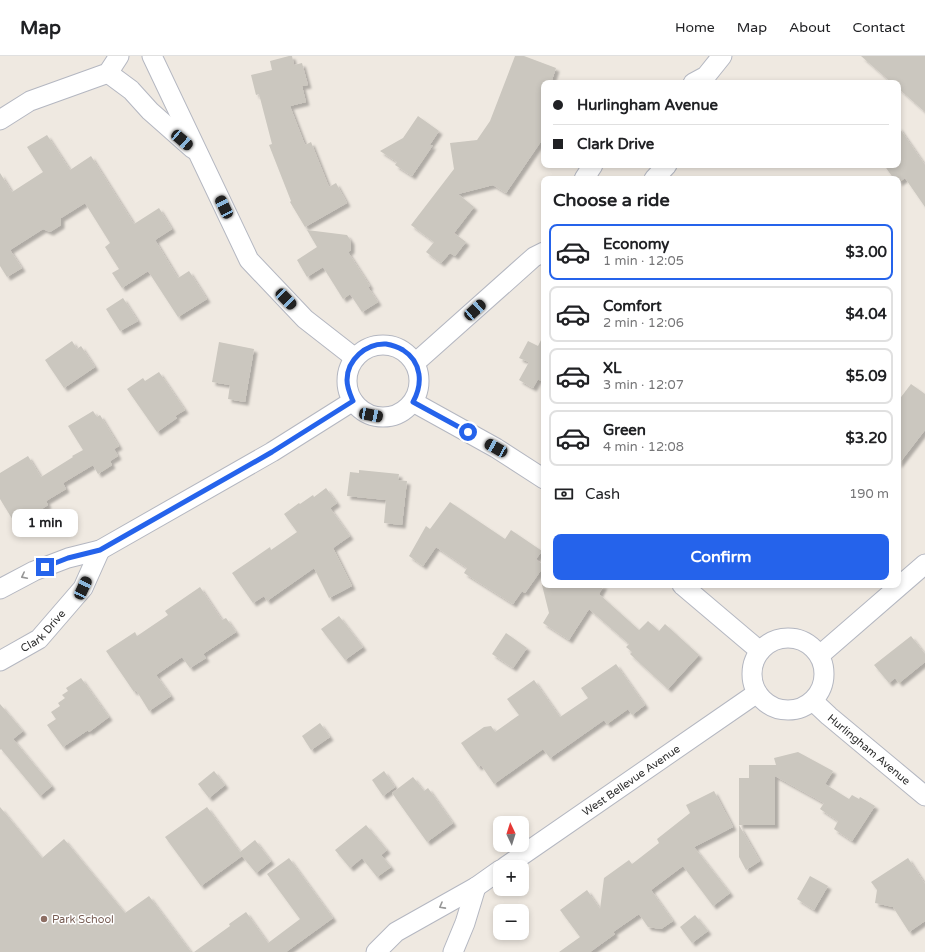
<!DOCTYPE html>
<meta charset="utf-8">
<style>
:root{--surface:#fff;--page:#f2f2f2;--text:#202124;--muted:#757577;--line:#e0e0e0;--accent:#2563eb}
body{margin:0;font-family:"Varela Round",sans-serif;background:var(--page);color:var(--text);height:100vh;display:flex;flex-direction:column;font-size:15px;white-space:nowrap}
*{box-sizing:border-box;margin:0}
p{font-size:13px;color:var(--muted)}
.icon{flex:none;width:22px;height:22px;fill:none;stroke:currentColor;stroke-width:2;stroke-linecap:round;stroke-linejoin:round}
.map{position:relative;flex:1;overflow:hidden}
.sheet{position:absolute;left:541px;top:120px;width:360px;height:412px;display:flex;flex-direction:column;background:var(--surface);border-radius:8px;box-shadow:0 2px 6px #0003}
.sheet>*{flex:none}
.banner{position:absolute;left:541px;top:24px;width:360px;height:88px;border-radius:8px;box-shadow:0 2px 6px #0003;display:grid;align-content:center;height:88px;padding:0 12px;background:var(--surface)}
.needle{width:26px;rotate:356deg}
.fabs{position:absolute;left:493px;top:760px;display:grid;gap:8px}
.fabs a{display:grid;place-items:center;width:36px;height:36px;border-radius:8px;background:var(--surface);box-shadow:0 2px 6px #0003;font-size:20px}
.end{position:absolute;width:18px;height:18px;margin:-9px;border:5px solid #2563eb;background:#fff;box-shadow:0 0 0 2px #fff}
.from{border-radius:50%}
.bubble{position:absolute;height:28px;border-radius:8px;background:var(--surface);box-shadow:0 2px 6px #0003;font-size:13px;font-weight:700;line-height:28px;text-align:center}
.car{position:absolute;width:12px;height:24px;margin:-12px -6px;border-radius:5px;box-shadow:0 0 3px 1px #0007;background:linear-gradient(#222 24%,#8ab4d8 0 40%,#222 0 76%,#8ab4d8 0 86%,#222 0)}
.banner b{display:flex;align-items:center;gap:14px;height:38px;font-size:15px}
.banner b+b{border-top:1px solid var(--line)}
.banner i{width:10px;height:10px;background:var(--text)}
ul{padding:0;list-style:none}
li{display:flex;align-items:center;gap:12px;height:56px;margin:0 8px 6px;padding:0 4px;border:2px solid var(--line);border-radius:8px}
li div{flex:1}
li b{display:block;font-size:15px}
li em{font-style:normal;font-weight:700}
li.active{border-color:var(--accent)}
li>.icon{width:36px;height:36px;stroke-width:1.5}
h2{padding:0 12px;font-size:18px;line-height:48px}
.pay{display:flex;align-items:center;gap:10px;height:44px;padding:0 12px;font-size:15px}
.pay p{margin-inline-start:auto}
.button{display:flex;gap:8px;margin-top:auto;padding:8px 12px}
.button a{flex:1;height:46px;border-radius:8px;background:var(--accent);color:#fff;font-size:16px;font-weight:700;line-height:46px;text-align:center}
header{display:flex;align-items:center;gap:24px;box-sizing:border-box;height:56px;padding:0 20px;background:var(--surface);border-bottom:1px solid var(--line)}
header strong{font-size:19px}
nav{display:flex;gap:22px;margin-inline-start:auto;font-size:14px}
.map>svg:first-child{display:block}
</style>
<header>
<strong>Map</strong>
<nav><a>Home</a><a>Map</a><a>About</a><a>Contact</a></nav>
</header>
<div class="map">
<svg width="925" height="896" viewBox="0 0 925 896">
<defs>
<filter id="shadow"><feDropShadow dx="3.5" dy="3.5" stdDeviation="1" flood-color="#0004"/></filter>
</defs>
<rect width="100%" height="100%" fill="#efe9e1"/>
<!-- building -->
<g fill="#cbc7bf" filter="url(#shadow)">
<polygon points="289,0 292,0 294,9 302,7 308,29 302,30 306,46 290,50 305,89 311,86 329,131 336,127 347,147 305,171 290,146 291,145 269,89 272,88 259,38 256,39 251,19 272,14 270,5"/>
<polygon points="515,0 524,0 556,12 551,27 544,27 544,81 506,137 493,129 458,138 474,151 454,177 466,186 455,200 450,197 441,207 426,196 434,186 411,169 454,113 450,87 477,84 490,65"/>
<polygon points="861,0 925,0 925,56 898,32 898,27 892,27"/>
<polygon points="418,60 439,75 429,90 433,89 412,120 395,109 397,106 380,95 403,82"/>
<polygon points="898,70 925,109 925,151 905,122 898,127 898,123 894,123 884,109 898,109"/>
<polygon points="47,79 70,114 91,100 134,168 159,152 172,173 155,184 178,222 189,215 207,243 178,261 148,215 122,232 112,217 119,213 105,191 110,187 85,147 61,162 61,169 50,176 43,173 10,194 22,212 7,221 0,210 0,117 12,136 43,116 27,91"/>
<polygon points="307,174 347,179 351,185 351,194 348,196 370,230 368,231 378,246 362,256 350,238 343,243 323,211 307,221 297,204 317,191"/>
<polygon points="123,242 138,265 120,275 106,253"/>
<polygon points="544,278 544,327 538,323 533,332 519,324 529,306 519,302 528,285 538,290"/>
<polygon points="72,285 77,293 81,290 95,311 64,332 45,304"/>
<polygon points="219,286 254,293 245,346 228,343 230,329 212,326"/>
<polygon points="159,316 185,354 175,360 177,362 157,376 127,333 143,322 145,325"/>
<polygon points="911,328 925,338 925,374 898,409 898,345"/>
<polygon points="93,355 97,361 100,359 119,390 114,393 118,400 110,405 112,409 98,418 93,409 63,427 66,433 46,445 48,449 16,469 0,443 0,417 28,400 41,421 73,401 72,400 83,394 68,370"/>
<polygon points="359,414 399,418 398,424 407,425 402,469 384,467 386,444 347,440 350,416 359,417"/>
<polygon points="326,432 337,447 330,452 350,480 333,492 352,530 329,542 314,512 267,545 264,540 253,547 232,517 270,491 271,494 297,476 284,458 299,447 300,448 313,439 314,441"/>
<polygon points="450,446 505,483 511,474 542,495 536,503 544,510 525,537 522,535 513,548 464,517 467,512 436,491 423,510 409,500 426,470 430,473"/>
<polygon points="542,529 604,529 599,538 639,574 648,565 659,575 665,568 699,599 668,633 630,598 632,596 626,591 629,588 589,553 569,584 543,567 549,557"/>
<polygon points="200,531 222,564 226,562 236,576 203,598 206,602 190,612 182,601 156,619 171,640 149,655 136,634 134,636 106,595 135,576 137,580 168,559 165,555"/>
<polygon points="339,560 363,591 345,604 321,573"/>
<polygon points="506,577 527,592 513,612 492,598"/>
<polygon points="911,580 925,598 925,606 899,627 895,622 889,627 874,609"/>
<polygon points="616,608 645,649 632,659 628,653 607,668 604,664 550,702 543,693 494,728 481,709 478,711 461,687 484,671 491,670 495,676 519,659 507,643 534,624 560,661 588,642 581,632"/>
<polygon points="81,622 109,661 89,676 88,674 63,691 47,669 56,663 51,656 60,650 58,647 65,642 62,639 68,635 66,632"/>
<polygon points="0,648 23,675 13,683 52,730 40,740 1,693 0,694"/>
<polygon points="320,667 330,681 311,694 302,680"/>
<polygon points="798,696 833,715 825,728 849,743 852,739 859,743 860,741 875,750 852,785 834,773 838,765 820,753 824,747 775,720 775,769 739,769 760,805 746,814 739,801 739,722 749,722 749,709 776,709 774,702"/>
<polygon points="214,715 225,729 209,742 198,728"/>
<polygon points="384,715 395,731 383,740 372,724"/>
<polygon points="413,721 424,735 428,732 453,767 427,786 392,737"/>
<polygon points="714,735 733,771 694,791 730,837 713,850 683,810 651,834 673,865 661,873 648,871 639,858 613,876 615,878 590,896 559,896 580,881 560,854 587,834 600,853 604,822 629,804 632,808 659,787 657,783 690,757 686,749"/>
<polygon points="0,751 42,802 64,783 125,857 149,840 191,896 0,896"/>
<polygon points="207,751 240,796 255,784 271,805 256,817 242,800 201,830 165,781"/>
<polygon points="366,769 387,794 381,799 391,811 377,821 362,802 350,812 335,794"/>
<polygon points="289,802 333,862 286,896 194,896 230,870 229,868 246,856 268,887 300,863 267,818"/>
<polygon points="908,802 925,828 925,865 909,876 893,851 875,847 877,834 871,826"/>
<polygon points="810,820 828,830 814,854 797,843"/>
<polygon points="695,859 708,875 692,887 680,871"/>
</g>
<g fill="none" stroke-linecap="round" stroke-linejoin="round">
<!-- minor casing -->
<g stroke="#b4b7c1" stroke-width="21">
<g id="minor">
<polyline points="152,0 249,204 305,263 355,302"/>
<polyline points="108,17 131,34 150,55 193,93"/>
<polyline points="693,27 706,20 722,0"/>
<polyline points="0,64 30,45 108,17 119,0"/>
<polyline points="584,123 593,109"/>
<polyline points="654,123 667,109"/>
<circle cx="383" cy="325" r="36"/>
<polyline points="415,307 534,201 544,196"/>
<polyline points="413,346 496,392 544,423"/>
<polyline points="682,529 760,595"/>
<polyline points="0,533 34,515 68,502 100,494 272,396 353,345"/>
<circle cx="788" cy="618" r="36"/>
<polyline points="820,599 925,508"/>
<path id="s1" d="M0,605l39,-22 44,-51 17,-38"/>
<path id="s2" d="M813,645l16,15 96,80"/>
<path id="s3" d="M505,811l252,-174"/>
<polyline points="376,896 396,876 476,831 500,814"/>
<polyline points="453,896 465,867 476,831"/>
</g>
</g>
<!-- minor -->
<use href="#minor" stroke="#fff" stroke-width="19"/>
</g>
<!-- one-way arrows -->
<defs><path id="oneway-chevron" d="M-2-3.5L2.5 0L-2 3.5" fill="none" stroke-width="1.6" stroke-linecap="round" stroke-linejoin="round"/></defs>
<g stroke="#969696">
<use href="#oneway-chevron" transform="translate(24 520) rotate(153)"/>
<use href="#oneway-chevron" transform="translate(442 850) rotate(151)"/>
</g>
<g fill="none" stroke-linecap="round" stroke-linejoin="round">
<!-- route -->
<path stroke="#2563eb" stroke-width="5" d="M45,511l23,-9 32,-8 172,-98 81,-51c-3,-7 -6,-13 -6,-21 0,-20 19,-37 39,-36 6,1 12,3 17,6 19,12 20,34 10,52l55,30"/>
</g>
<!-- markers -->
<circle fill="#8d6e63" stroke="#fff" stroke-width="1.5" cx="44" cy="863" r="4"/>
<g text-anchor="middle" stroke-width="3" stroke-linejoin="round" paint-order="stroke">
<!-- street labels -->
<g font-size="11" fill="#2e2e2e" stroke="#fff">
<text dy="4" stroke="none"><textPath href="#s1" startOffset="53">Clark Drive</textPath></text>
<text dy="4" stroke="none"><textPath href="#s2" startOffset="74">Hurlingham Avenue</textPath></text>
<text dy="4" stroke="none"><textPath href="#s3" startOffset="153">West Bellevue Avenue</textPath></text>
</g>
<!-- education labels -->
<g font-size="11" fill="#785e54" stroke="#fff" text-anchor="start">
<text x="52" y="867">Park School</text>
</g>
</g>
</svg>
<div class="fabs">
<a><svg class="needle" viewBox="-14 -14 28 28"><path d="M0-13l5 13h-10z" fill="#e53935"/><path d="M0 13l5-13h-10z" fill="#757577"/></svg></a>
<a>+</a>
<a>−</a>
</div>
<i class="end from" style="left:468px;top:376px"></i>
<i class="end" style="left:45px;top:511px"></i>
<div class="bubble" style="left:12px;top:453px;width:66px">1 min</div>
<i class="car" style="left:182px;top:84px;rotate:131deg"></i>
<i class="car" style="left:224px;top:151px;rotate:334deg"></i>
<i class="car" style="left:286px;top:243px;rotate:136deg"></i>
<i class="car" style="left:475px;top:254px;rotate:48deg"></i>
<i class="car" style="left:371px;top:359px;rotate:101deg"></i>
<i class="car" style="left:496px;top:392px;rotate:299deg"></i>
<i class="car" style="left:83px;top:532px;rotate:25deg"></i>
<div class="banner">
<b><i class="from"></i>Hurlingham Avenue</b>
<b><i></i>Clark Drive</b>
</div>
<section class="sheet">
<h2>Choose a ride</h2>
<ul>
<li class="active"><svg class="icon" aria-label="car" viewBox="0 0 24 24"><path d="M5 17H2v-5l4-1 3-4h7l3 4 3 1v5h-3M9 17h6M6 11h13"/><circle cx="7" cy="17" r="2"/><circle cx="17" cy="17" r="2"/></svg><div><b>Economy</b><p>1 min · 12:05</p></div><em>$3.00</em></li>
<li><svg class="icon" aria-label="car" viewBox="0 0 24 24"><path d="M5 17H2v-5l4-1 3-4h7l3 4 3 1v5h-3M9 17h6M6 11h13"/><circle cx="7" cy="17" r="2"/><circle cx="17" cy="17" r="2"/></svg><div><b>Comfort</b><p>2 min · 12:06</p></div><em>$4.04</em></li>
<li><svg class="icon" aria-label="car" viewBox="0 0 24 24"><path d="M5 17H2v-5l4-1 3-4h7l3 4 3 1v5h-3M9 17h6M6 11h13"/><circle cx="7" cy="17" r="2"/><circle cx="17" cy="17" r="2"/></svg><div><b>XL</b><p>3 min · 12:07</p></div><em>$5.09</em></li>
<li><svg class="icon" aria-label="car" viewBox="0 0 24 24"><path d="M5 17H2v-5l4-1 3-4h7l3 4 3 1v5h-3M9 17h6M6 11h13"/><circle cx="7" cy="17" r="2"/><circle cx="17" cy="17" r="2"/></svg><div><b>Green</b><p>4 min · 12:08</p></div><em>$3.20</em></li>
</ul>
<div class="pay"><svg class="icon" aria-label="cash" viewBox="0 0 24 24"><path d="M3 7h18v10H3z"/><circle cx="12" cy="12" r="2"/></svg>Cash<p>190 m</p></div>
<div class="button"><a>Confirm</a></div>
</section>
</div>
